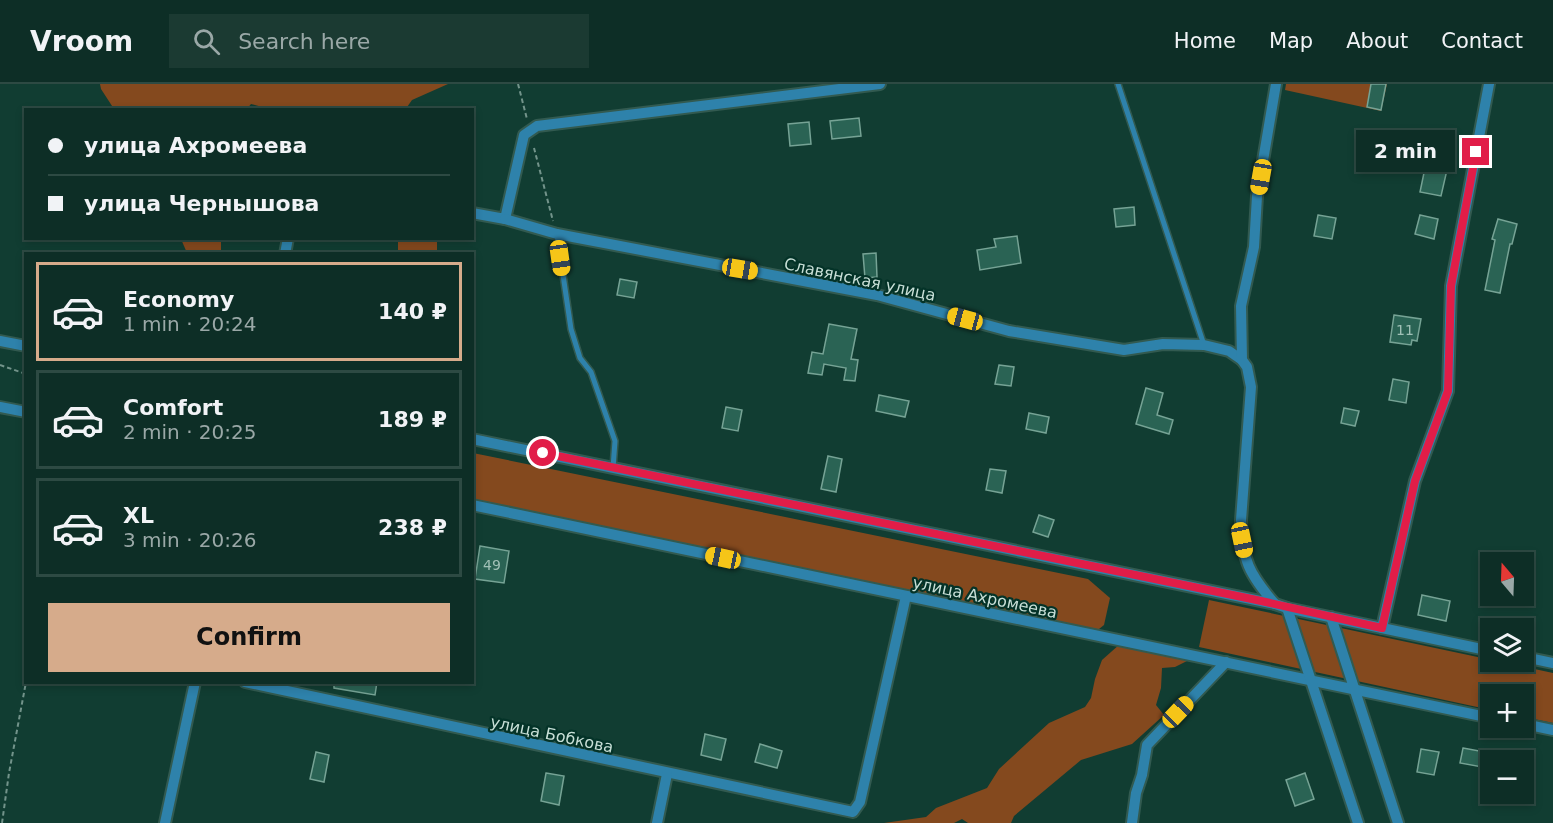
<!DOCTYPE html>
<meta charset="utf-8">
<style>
:root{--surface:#0d2e26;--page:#1b3a32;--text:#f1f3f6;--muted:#9aa8a7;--line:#2d4a43;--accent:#d6ab8b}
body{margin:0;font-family:"DejaVu Sans",sans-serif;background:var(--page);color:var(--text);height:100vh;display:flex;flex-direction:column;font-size:22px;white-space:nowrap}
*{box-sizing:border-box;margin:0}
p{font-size:20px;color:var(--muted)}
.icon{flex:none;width:33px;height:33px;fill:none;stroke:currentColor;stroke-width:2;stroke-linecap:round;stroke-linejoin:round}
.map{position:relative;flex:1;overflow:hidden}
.details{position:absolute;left:24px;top:168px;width:450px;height:432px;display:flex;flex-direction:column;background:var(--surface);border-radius:0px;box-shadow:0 3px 9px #0003,0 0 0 2px var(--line)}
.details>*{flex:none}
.hud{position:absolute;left:24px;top:24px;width:450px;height:132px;border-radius:0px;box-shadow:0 3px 9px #0003,0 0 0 2px var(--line);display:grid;align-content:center;height:132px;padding:0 24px;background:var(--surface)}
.needle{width:39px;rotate:341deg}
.controls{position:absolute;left:1480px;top:468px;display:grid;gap:12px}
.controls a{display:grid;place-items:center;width:54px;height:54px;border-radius:0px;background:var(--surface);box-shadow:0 3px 9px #0003,0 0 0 2px var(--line);font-size:30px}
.end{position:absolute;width:27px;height:27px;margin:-14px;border:8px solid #e11d48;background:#fff;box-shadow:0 0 0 3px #fff}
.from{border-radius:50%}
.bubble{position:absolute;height:42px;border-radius:0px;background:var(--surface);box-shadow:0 3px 9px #0003,0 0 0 2px var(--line);font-size:20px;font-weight:800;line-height:42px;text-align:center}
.car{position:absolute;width:18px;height:36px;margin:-18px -9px;border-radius:8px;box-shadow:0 0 4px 2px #0007;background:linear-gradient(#f5c518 24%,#345 0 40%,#f5c518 0 76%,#345 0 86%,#f5c518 0)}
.hud b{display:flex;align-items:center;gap:21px;height:57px;font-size:22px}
.hud b+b{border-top:2px solid var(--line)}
.hud i{width:15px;height:15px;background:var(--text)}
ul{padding:10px 0 0;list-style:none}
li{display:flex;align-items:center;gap:18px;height:99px;margin:0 12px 9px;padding:0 12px;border:3px solid var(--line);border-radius:0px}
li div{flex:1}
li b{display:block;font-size:22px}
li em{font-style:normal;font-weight:800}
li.selected{border-color:var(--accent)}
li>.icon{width:54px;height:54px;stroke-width:1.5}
.button{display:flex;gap:12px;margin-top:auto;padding:12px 24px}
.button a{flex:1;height:69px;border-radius:0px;background:var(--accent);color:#111;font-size:24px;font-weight:800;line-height:69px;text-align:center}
header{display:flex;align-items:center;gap:36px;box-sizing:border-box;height:84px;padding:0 30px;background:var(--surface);border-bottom:2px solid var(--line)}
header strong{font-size:28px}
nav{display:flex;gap:33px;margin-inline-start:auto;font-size:21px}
.search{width:420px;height:54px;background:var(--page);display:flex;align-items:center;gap:15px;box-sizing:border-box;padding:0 21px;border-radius:0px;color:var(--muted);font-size:22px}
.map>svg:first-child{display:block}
</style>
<header>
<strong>Vroom</strong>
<div class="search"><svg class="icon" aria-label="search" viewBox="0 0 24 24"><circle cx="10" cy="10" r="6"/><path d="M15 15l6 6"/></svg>Search here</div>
<nav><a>Home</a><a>Map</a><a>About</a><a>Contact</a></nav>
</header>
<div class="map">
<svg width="1553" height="739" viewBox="0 0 1553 739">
<rect width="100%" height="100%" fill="#113d32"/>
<!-- green -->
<g fill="#84491e">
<polygon points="100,0 448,0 412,16 405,26 273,26 251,20 246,26 114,25 101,5"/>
<polygon points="1286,0 1387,0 1381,27 1285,6"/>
<polygon points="181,155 221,155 221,169 187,169"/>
<rect x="398" y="155" width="39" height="14"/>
<polygon points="473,369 1088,495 1110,514 1104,541 1089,553 473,421"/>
<polygon points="1209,516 1553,589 1553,639 1524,633 1524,610 1491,610 1491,626 1199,563"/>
<polygon points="1120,560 1191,575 1175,583 1162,584 1161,604 1156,621 1164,631 1132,660 1081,676 1014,732 1011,739 968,739 962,735 954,739 884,739 926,733 936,724 987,704 999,685 1049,639 1085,623 1091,614 1095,595 1102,576"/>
</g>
<!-- building -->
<g fill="#2a6354" stroke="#76a395" stroke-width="1.5">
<polygon points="1371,0 1386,0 1381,26 1367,23"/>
<polygon points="859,34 861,52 832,55 830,37"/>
<polygon points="809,38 811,60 790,62 788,40"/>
<polygon points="1430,60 1452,64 1441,112 1420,108"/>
<polygon points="1134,123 1135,141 1116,143 1114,125"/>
<polygon points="1318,131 1336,134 1332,155 1314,152"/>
<polygon points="1420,131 1438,135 1434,155 1415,150"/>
<polygon points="1498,135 1517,140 1512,160 1510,160 1500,209 1485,206 1495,156 1492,155"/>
<polygon points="1017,152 1021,179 980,186 977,166 996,163 994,155"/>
<polygon points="876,169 877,193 865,194 863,170"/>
<polygon points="620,195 637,198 634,214 617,211"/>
<polygon points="1394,231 1421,235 1417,257 1412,256 1411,261 1390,258"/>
<polygon points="829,240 857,245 851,275 858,276 855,297 844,296 846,284 824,280 822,291 808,289 812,268 823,270"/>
<polygon points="999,281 1014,283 1011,302 995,300"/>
<polygon points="1393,295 1409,298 1406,319 1389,316"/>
<polygon points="1146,304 1163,309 1157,331 1173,336 1169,350 1136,340"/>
<polygon points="879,311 909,317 905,333 876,327"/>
<polygon points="726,323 742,326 738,347 722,344"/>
<polygon points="1344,324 1359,327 1355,342 1341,339"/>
<polygon points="1029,329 1049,333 1046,349 1026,345"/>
<polygon points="828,372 842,375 836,408 821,405"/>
<polygon points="990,385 1006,387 1002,409 986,406"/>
<polygon points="1039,431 1054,436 1048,453 1033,448"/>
<polygon points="480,462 509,467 504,499 475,495"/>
<polygon points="1422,511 1450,517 1446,537 1418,531"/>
<polygon points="334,598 377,598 375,611 334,604"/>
<polygon points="705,650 726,655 721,676 701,671"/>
<polygon points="760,660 782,667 777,684 755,678"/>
<polygon points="1463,664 1485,668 1482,683 1460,679"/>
<polygon points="1421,665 1439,668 1434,691 1417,688"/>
<polygon points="316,668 329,671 324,698 310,695"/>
<polygon points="546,689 564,692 559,721 541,717"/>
<polygon points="1305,689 1314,715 1295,722 1286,696"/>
</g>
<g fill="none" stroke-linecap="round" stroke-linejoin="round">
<!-- service casing -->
<g stroke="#325a50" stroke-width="8">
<g id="service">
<polyline points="1118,0 1204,261"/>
<polyline points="557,150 571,245 580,274 591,288 615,357 613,384"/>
</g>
</g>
<!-- minor casing -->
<g stroke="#325a50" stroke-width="14">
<g id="minor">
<polyline points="472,129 505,135 524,51 537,42 880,0"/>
<polyline points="505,135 557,150 877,211 1009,247 1124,266 1163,260 1204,261 1229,267 1242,276"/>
<polyline points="285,170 288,154"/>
<polyline points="0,257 26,262"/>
<polyline points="0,323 26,328"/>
<polyline points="472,355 1275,520 1287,524 1491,567"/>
<polyline points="472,421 1491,634"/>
<path d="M1275,520c-26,-30 -33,-44 -34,-84l10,-133 -4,-20 -5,-7 -1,-54 13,-59 3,-51 19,-112"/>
<polyline points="1287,524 1358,739"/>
<polyline points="1331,533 1398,739"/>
<polyline points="1382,544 1415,397 1448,307 1451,202 1489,0"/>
<polyline points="1524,573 1553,579"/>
<polyline points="245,598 853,728 860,718 906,512"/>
<polyline points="1524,640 1553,646"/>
<polyline points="165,739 195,598"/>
<polyline points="657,739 667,690"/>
<polyline points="1132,739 1136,709 1142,691 1147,661 1226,578"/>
</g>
</g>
<!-- path -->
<g stroke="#73948b" stroke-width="2" stroke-dasharray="4.5 3" stroke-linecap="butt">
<polyline points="518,0 527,35"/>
<polyline points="534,64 553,137"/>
<polyline points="0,281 26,290"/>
<polyline points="2,739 9,689 26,598"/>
</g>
<!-- service -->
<use href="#service" stroke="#2e82ab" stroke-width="5"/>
<!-- minor -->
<use href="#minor" stroke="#2e82ab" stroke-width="10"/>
</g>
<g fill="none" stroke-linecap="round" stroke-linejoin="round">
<!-- route -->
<polyline stroke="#e11d48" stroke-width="8" points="543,369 1252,515 1382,544 1415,397 1448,307 1451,202 1476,68"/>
</g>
<g text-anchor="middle" stroke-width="4.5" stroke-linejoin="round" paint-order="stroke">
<!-- number labels -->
<g font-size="14" fill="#a0c0b6">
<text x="1405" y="251">11</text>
<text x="492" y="486">49</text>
</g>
<!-- street labels -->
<g font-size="16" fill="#c8dfd7" stroke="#043328">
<text transform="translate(860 195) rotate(12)" y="6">Славянская улица</text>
<text transform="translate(985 513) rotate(12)" y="6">улица Ахромеева</text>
<text transform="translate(552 650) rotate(12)" y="6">улица Бобкова</text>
</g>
</g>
</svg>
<div class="controls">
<a><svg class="needle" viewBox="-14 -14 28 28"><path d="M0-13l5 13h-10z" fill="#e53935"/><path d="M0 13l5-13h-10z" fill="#9aa8a7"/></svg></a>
<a><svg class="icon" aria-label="layers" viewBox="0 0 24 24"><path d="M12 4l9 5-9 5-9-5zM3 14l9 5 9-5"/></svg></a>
<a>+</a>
<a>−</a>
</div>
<i class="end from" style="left:543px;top:369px"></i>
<i class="end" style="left:1476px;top:68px"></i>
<div class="bubble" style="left:1356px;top:46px;width:99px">2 min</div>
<i class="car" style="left:1261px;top:93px;rotate:190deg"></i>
<i class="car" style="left:560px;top:174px;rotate:172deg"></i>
<i class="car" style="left:740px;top:185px;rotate:100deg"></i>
<i class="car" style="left:965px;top:235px;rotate:285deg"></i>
<i class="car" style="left:1242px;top:456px;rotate:168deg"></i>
<i class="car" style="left:723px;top:474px;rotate:282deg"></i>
<i class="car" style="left:1178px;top:628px;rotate:44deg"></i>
<div class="hud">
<b><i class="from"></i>улица Ахромеева</b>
<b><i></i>улица Чернышова</b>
</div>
<section class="details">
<ul>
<li class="selected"><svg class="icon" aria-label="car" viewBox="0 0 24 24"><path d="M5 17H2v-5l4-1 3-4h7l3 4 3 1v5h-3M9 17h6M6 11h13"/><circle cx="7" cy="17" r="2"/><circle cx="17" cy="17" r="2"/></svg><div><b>Economy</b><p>1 min · 20:24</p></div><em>140 ₽</em></li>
<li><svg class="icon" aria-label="car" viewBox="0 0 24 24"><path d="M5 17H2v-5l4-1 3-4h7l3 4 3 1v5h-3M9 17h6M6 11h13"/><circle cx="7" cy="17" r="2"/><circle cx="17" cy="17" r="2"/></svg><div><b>Comfort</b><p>2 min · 20:25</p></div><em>189 ₽</em></li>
<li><svg class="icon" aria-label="car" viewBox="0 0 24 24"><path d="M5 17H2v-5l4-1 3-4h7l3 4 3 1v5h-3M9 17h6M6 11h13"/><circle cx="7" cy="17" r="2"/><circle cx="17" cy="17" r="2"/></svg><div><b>XL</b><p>3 min · 20:26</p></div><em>238 ₽</em></li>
</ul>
<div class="button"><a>Confirm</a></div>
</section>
</div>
